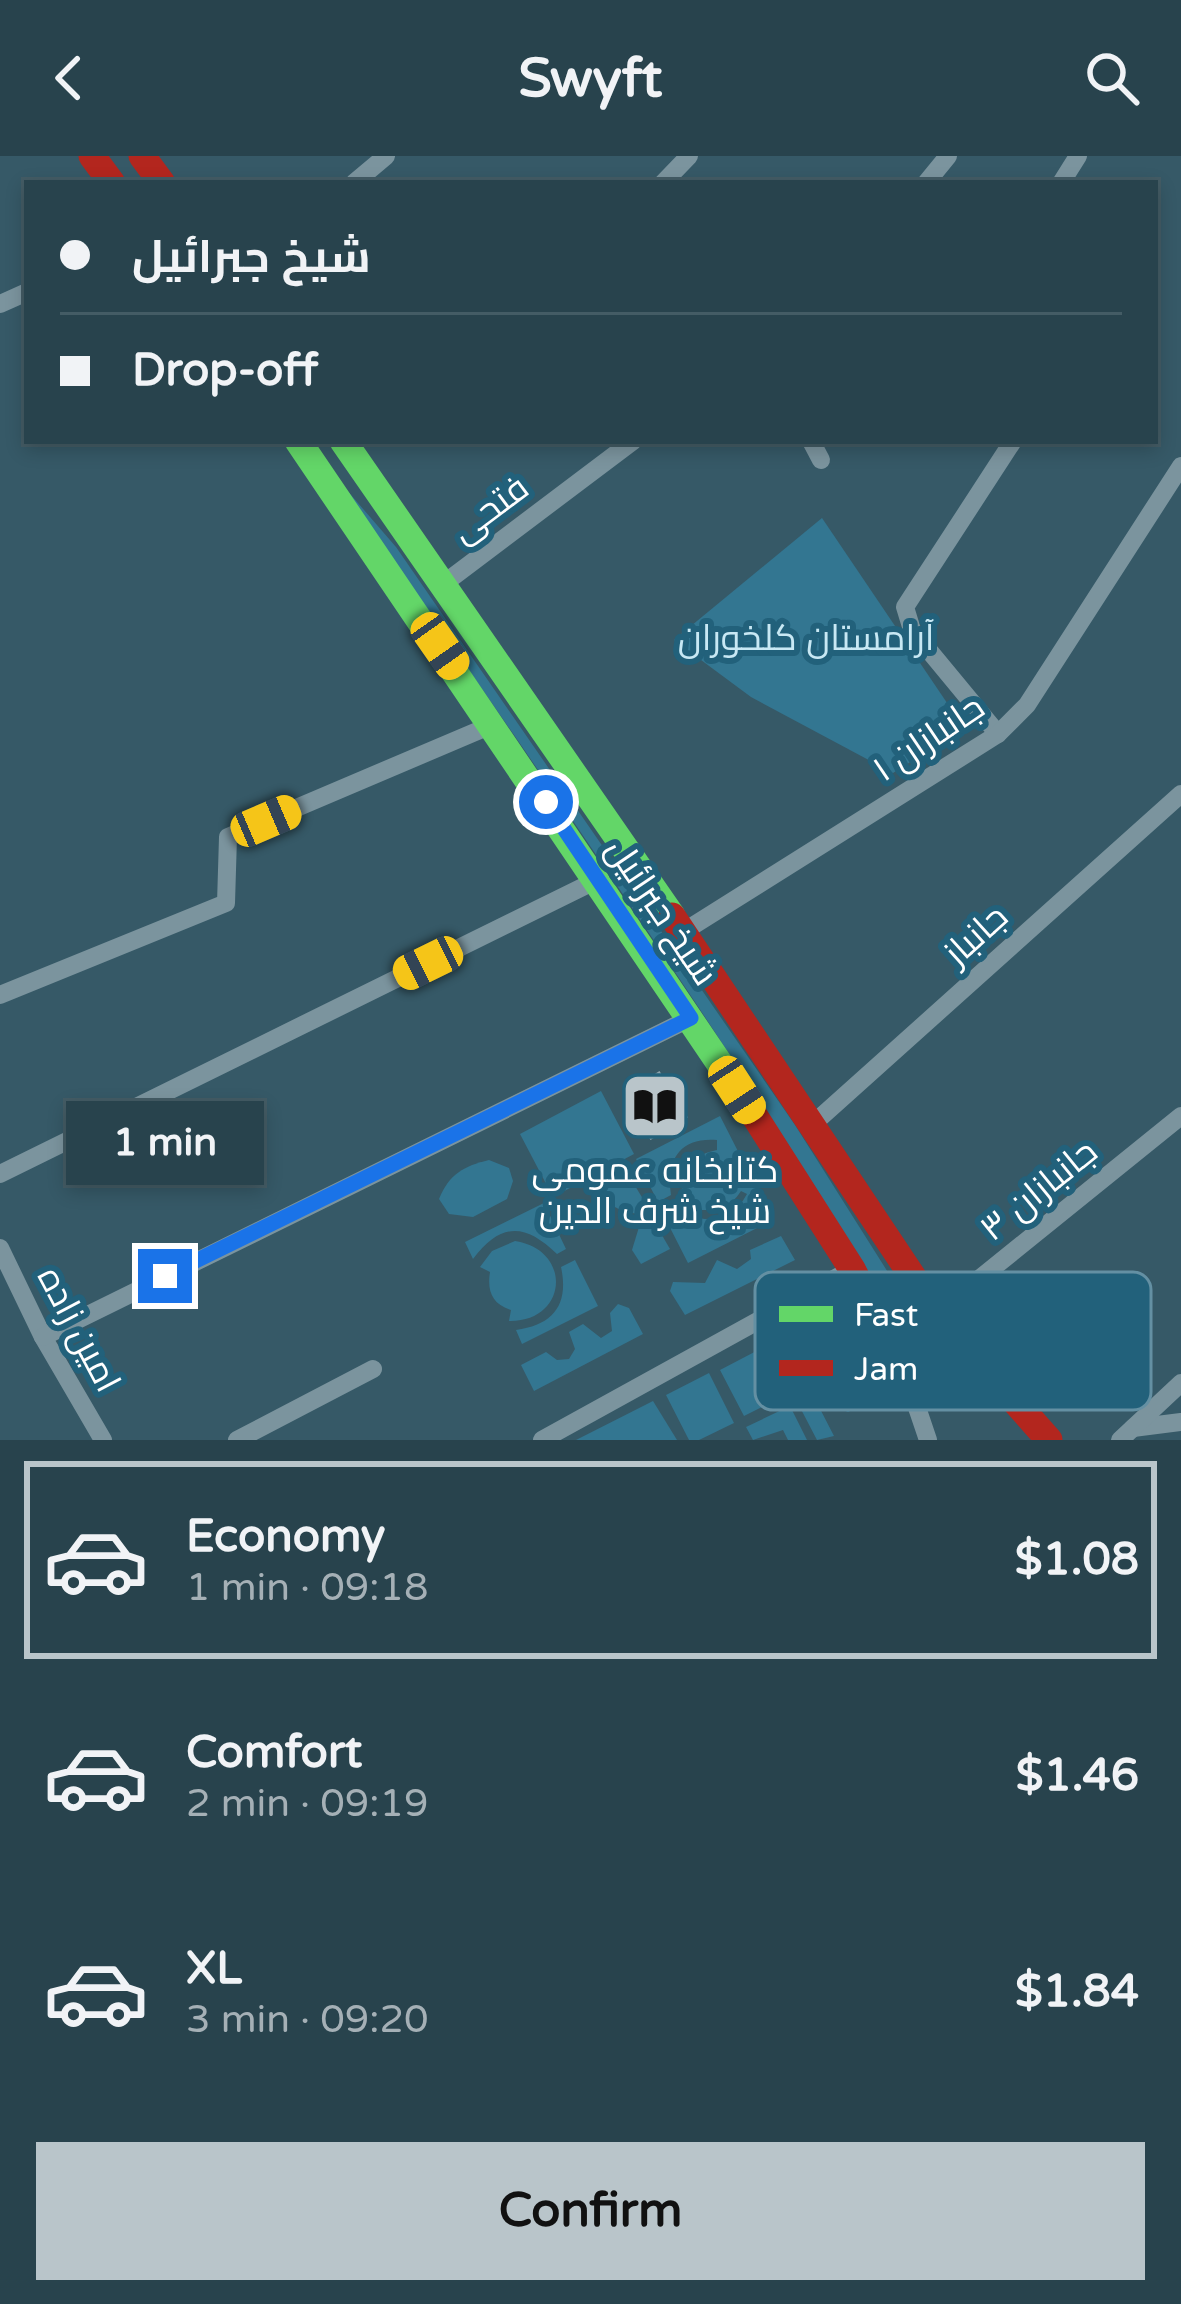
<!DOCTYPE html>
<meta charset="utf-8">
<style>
:root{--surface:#28434d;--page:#344e57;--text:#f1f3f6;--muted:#a5b0b6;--line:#445c65;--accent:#b9c5ca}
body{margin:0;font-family:"Varela Round",Cairo,sans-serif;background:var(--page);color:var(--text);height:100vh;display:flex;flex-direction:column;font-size:45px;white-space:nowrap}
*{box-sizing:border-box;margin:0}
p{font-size:39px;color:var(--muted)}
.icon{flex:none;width:66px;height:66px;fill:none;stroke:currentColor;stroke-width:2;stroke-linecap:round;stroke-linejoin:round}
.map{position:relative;height:1284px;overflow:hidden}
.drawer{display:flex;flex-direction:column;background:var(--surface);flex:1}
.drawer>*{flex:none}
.banner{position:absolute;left:24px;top:24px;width:1134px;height:264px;border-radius:0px;box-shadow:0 6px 18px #0003,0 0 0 3px var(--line);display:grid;align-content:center;height:264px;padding:0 36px;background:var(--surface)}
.end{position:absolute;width:54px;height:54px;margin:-27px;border:15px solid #1a73e8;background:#fff;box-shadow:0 0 0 6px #fff}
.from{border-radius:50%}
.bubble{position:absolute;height:84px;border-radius:0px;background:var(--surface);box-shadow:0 6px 18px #0003,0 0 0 3px var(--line);font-size:39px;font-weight:700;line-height:84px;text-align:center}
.car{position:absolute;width:36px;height:72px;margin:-36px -18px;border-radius:15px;box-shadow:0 0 9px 3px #0007;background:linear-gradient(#f5c518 24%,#345 0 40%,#f5c518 0 76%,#345 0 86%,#f5c518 0)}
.banner b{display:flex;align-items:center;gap:42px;height:114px;font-size:45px}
.banner b+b{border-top:3px solid var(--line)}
.banner i{width:30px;height:30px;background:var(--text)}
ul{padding:21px 0 0;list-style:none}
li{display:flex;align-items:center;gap:36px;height:198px;margin:0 24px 18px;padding:0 12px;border:6px solid transparent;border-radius:0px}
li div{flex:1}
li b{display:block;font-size:45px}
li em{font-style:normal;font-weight:700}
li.selected{border-color:var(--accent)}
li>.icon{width:108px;height:108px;stroke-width:1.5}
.primary-button{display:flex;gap:24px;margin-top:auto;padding:24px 36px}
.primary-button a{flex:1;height:138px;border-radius:0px;background:var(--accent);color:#111;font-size:48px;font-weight:700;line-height:138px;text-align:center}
header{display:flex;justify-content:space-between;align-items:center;height:156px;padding:0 36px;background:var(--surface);font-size:54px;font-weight:700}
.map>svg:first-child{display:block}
</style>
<header><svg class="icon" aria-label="back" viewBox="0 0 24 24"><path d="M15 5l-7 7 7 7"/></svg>Swyft<svg class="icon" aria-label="search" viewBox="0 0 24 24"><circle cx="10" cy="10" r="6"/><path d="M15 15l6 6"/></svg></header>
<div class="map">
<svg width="1181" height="1284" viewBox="0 0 1181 1284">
<rect width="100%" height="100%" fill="#365967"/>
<!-- green -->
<g fill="#337691">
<path d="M332,317l64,74 399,578 101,160 6,13 -3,11h-7l-5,-7c-174,-284 -365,-556 -555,-829z"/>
<polygon points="822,362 964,572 893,617 751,541 674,484"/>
<polygon points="601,935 634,998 553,1041 520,978"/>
<path d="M720,960l53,104 -85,43 -26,-51 14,-7c28,21 53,21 71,-11l-6,-3c-11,17 -22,19 -41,19 -34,-24 -19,-53 17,-60v-10c-39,-3 -51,22 -46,55l-13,7 -22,-43z"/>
<path d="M489,1004l20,8 4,13 -6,18 -34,18 -24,-3 -10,-15c10,-25 25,-33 50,-39z"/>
<path d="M629,1020l22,36c-18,6 -42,-4 -52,-19z"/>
<path d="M544,1047l22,46 -9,5c-32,-31 -56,-32 -84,5l-8,-17z"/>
<polygon points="652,1062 670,1093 641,1108 632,1094 639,1071"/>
<polygon points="781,1080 795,1104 685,1159 670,1135 673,1126 705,1127 717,1104 737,1113 751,1103 750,1094"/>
<path d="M515,1085c58,9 53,81 -6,80l2,-11c-19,-6 -24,-19 -21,-38l-10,-5 12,-16z"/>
<path d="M575,1104l23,46 -76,38 -6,-14c38,-5 53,-26 45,-63z"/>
<polygon points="618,1148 629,1152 643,1178 534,1235 521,1209 546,1196 557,1204 569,1203 575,1193 569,1176 583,1168 601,1182 612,1175 610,1157"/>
<polygon points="827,1157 872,1245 848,1256 836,1251 834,1243 846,1228 843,1215 820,1217 815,1203 822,1193 818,1178 813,1175 795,1182 791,1172"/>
<polygon points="783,1181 834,1280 817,1284 792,1236 744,1260 720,1214"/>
<polygon points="709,1217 734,1267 699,1284 689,1284 666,1239"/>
<polygon points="653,1245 677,1284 576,1284"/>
<polygon points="790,1250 807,1284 788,1284 783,1274 753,1284 746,1271"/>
</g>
<!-- building -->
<polygon fill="#637c86" stroke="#8ea4ad" stroke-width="3" points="659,917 686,961 651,982 625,938"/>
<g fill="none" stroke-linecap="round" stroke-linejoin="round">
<!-- street -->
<g stroke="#7b949e" stroke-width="18">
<polyline points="354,27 386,0"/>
<polyline points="663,27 689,0"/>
<polyline points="926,27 948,0"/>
<polyline points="1061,27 1078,0"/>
<polyline points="0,148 27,136"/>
<polyline points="811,285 821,304"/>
<polyline points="442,429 633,285"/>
<polyline points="998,578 912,474 905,451 1013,285"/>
<polyline points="683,776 998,578 1027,549 1181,310"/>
<polyline points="0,839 226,747 228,681 494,568"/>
<polyline points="813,968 1181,638"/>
<polyline points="0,1018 599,723"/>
<polyline points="0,1092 43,1181 103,1284"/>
<polyline points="937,1157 1181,960"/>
<polyline points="43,1181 691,862"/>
<polyline points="906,1219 928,1284"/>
<polyline points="1133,1272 1181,1266"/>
<polyline points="237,1284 373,1213"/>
<polyline points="542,1284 852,1113"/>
<polyline points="1120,1284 1181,1227"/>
</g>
<!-- fast -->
<g stroke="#63d668" stroke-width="27">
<polyline points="298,285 745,945"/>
<polyline points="343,285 672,760"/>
</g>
<!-- jam -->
<g stroke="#b3261e" stroke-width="27">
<polyline points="92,0 112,27"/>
<polyline points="142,0 162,27"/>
<polyline points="672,760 937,1157 1049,1284"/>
<polyline points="745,945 852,1113 906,1219 957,1179"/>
</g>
</g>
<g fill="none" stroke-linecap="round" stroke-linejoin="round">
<!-- route -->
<polyline stroke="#1a73e8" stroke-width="15" points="165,1120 691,862 546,646"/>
</g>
<!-- icons -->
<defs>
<g id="library-square" transform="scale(3.45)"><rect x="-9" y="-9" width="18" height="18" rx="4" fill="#b9c5ca" stroke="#22617b"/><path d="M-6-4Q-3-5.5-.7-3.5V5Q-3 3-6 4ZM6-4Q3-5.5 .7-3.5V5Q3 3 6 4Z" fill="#111"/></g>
</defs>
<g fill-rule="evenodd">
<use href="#library-square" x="655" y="950"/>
</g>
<g text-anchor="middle" stroke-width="12" stroke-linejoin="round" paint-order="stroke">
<!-- street labels -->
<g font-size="36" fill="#fff" stroke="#22617b">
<text transform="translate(489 352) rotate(-37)" y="13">فتحی</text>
<text transform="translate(928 581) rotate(-34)" y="13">جانبازان ۱</text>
<text transform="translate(663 755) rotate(56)" y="13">شیخ جبرائیل</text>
<text transform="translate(975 778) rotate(-42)" y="13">جانباز</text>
<text transform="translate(1038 1033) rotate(-39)" y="13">جانبازان ۳</text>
<text transform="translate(80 1173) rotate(62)" y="13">امین زاده</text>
</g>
<!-- park labels -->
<g font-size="36" fill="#c8e8f4" stroke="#22617b">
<text x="806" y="494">آرامستان کلخوران</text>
</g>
<!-- poi labels -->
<g font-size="36" fill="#fff" stroke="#22617b">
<text x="655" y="1026">کتابخانه عمومی<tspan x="655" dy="41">شیخ شرف الدین</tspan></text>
</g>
</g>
<!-- legend -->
<rect x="755" y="1116" width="396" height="138" rx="18" fill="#22617b" stroke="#6490a3" stroke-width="3"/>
<rect x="779" y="1150" width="54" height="16" fill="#63d668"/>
<rect x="779" y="1204" width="54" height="16" fill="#b3261e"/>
<g font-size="33" fill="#fff">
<text x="854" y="1170">Fast</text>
<text x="854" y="1224">Jam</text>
</g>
</svg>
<i class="end from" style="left:546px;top:646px"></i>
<i class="end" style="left:165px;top:1120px"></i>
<div class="bubble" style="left:66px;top:945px;width:198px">1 min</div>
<i class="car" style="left:440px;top:490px;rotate:145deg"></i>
<i class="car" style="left:266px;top:665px;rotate:67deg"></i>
<i class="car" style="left:428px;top:807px;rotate:244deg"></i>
<i class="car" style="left:737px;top:934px;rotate:147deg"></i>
<div class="banner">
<b><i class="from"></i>شیخ جبرائیل</b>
<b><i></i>Drop-off</b>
</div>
</div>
<section class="drawer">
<ul>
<li class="selected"><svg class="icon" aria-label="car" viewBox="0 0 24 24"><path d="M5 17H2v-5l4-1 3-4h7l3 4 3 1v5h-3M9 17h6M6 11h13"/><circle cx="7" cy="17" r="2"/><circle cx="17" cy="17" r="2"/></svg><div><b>Economy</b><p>1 min · 09:18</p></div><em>$1.08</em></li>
<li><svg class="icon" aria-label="car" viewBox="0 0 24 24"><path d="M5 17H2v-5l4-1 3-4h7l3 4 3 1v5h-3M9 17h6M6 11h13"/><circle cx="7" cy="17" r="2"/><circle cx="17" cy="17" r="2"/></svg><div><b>Comfort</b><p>2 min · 09:19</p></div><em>$1.46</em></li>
<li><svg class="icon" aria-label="car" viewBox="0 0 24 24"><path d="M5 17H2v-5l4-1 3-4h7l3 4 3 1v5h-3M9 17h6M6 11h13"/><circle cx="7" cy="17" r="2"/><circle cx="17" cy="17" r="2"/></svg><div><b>XL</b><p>3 min · 09:20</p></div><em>$1.84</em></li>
</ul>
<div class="primary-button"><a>Confirm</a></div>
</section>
